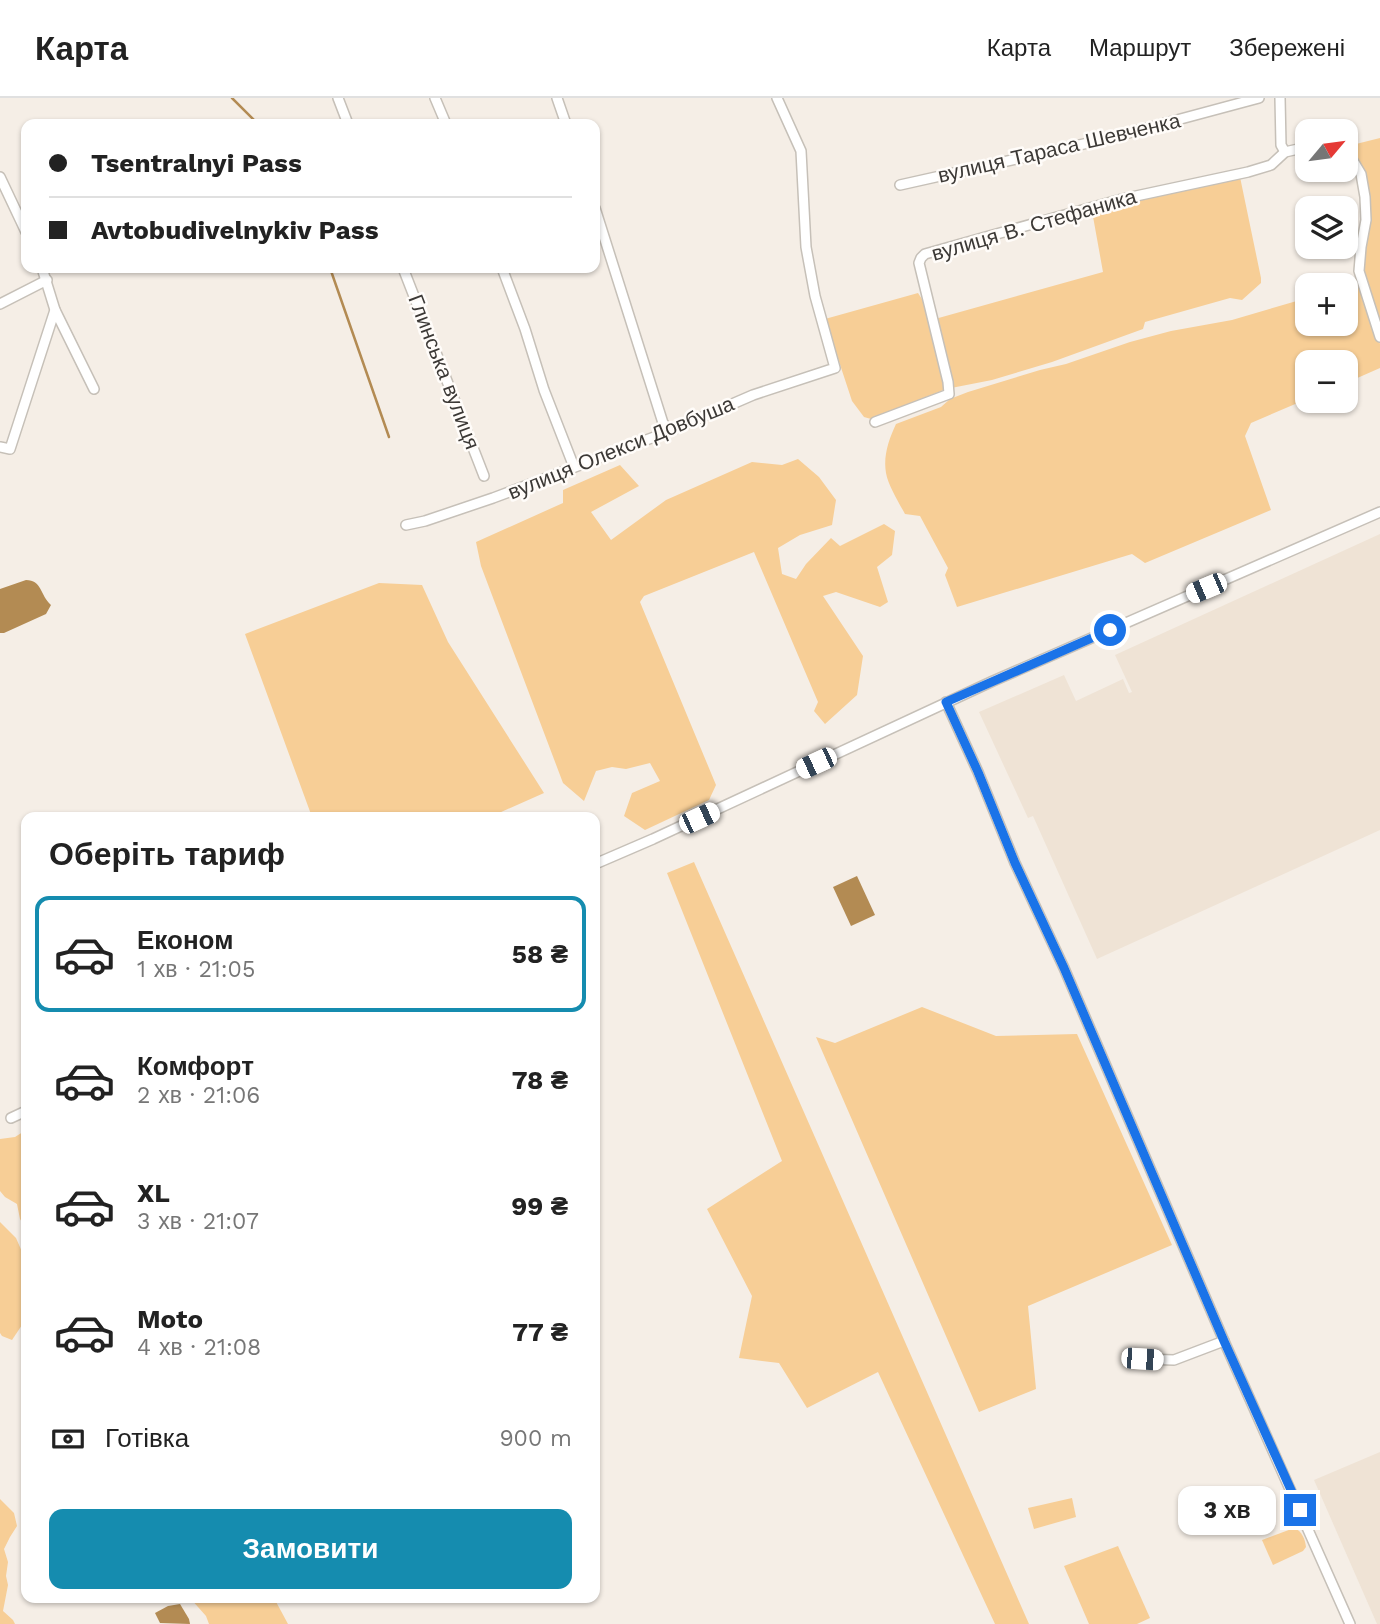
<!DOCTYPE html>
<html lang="uk">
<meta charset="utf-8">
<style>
:root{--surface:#fff;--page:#f2f2f2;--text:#222;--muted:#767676;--line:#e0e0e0;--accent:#158caf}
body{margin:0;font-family:"Work Sans",sans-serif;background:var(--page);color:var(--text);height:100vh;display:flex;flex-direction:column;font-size:26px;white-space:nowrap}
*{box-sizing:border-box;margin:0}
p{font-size:23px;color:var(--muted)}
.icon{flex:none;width:38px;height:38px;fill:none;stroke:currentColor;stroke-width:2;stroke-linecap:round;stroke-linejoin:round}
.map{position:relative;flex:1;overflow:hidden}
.sheet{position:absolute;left:21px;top:714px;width:579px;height:791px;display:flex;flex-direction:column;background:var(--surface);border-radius:14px;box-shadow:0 2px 5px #0004}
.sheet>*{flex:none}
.guide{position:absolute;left:21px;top:21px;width:579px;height:154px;border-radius:14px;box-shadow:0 2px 5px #0004;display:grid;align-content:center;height:154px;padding:0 28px;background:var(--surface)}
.needle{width:46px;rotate:61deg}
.fabs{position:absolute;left:1295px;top:21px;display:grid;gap:14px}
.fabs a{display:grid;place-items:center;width:63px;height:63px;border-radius:14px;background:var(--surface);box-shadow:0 2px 5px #0004;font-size:35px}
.end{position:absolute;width:32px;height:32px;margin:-16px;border:9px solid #1a73e8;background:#fff;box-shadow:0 0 0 4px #fff}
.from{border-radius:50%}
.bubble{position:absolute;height:49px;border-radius:14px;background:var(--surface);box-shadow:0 2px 5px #0004;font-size:23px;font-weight:700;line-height:49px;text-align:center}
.car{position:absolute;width:21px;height:42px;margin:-21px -10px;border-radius:9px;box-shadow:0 0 5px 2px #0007;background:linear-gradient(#fff 24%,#345 0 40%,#fff 0 76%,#345 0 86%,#fff 0)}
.guide b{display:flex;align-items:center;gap:24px;height:66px;font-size:26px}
.guide b+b{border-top:2px solid var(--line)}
.guide i{width:18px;height:18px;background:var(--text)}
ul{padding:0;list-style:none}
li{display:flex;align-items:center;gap:21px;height:116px;margin:0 14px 10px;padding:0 14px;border:4px solid transparent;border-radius:14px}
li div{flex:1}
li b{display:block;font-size:26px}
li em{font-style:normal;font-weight:700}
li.on{border-color:var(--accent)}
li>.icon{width:63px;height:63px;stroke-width:1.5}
h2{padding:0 28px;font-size:32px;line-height:84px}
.pay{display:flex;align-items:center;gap:18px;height:77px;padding:0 28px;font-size:26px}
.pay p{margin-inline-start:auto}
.cta{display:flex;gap:14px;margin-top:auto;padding:14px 28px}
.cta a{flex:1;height:80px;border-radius:14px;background:var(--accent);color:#fff;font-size:28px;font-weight:700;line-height:80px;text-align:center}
header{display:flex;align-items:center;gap:42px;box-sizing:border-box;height:98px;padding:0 35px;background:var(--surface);border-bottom:2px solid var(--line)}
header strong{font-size:33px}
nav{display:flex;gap:38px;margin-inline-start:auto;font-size:24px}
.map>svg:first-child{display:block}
</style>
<header>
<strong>Карта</strong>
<nav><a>Карта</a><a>Маршрут</a><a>Збережені</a></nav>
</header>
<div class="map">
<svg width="1380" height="1526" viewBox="0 0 1380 1526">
<rect width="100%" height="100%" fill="#f5eee6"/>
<!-- built -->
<g fill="#efe3d5">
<polygon points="1380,436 1380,732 1097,861 1033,718 1028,720 979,614 1064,577 1076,603 1123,581 1129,595 1132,594 1115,557"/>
<polygon points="1380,1354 1380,1526 1377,1526 1314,1382"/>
</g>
<!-- green -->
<g fill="#f7ce96">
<polygon points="1380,40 1380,229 1362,173 1368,100 1348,48"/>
<polygon points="1240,79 1261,180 1261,185 1242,202 1230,200 1145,224 1143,231 1052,264 992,282 946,291 871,321 864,319 852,303 825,221 918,195 935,221 1103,174 1092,113"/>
<path d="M1356,180l24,66v24l-34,15v-21h-39v37l-56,24 -6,13 26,74 -126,53 -13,-9 -175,53 -12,-32 3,-7 -28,-52 -15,-2c-6,-11 -17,-29 -19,-41 -3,-17 3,-34 10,-49l45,-17 9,-8 18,-7 72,-22 26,-6 64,-22 41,-11 61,-11 75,-22v26h39v-39h-2z"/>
<polygon points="798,361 819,379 836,402 832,427 800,437 778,450 782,476 796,481 806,466 831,440 840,448 884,426 895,433 892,457 877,469 888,504 880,509 836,494 823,498 863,558 857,597 825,626 814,613 818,604 754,454 644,498 640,504 716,687 709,702 645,732 624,718 632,695 660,683 650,665 626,671 612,669 596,673 584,703 563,685 481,468 476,444 563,405 563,392 620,367 639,388 591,414 611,442 666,402 752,364 782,367"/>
<polygon points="379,485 422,487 448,544 544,695 490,719 312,719 245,536"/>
<polygon points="694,764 1029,1526 995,1526 878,1274 807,1310 779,1265 739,1260 752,1198 707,1111 782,1063 667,775"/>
<polygon points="922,909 996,938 1077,936 1172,1147 1028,1208 1036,1291 979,1314 816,939 835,945"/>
<polygon points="26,1032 26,1128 25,1129 20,1121 17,1106 5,1099 0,1093 0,1041 15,1039"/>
<polygon points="0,1124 16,1140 26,1163 26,1221 12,1242 2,1238 0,1235"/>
<polygon points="1072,1400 1076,1419 1034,1431 1028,1410"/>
<polygon points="0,1401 14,1415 17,1428 10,1439 4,1451 8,1464 6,1478 8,1487 3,1513 13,1522 15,1526 0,1526"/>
<path d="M1294,1430c8,3 11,11 12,19l-3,4 -30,14 -11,-25z"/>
<polygon points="1118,1448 1150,1520 1137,1526 1089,1526 1064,1468"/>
<polygon points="190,1500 274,1500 288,1526 209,1526 206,1518"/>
</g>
<!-- water -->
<g fill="#b38b53">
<path d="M26,482c16,0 14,15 25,25l-5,9 -42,19h-4v-44z"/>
<polygon points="857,778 875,817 851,828 833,789"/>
<polygon points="180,1506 189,1521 190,1526 160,1525 155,1515 168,1508"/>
</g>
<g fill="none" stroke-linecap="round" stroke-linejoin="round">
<!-- stream -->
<g stroke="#b38b53" stroke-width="2.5">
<polyline points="232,0 258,26"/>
<polyline points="330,170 389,339"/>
</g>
<!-- minor casing -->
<g stroke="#c6c0b8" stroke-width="12">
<g id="minor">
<polyline points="338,0 348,26"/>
<polyline points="435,0 446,26"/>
<polyline points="557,0 566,26"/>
<polyline points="1280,0 1281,47 1285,54"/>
<polyline points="1346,51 1361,76 1365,99 1366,122 1361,149 1359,173 1380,239"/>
<polyline points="0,79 26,134"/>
<polyline points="900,87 1106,41 1259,0"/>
<polyline points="595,110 663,325 670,333"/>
<polyline points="42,170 55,212 94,291"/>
<polyline points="403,170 484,378"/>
<polyline points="502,170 525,231 544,292 574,369"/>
<polyline points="0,206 47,182"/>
<polyline points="875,324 949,296 948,284 919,165 921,160 925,156 1122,101 1248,74 1271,67 1285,54 1307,49"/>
<polyline points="0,349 10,351 55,212"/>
<polyline points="406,427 425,423 493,400 670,333 753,297 835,270 815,198 806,149 801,53 777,0"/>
<polyline points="946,604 978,674 1015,765 1064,870 1224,1243 1350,1526"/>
<polyline points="595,766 653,741 993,583 1380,414"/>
<polyline points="11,1020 26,1013"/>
<polyline points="1142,1261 1174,1262 1224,1243"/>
</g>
</g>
<!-- minor -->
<use href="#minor" stroke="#fff" stroke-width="9"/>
</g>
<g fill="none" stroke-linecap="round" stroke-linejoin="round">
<!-- route -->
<polyline stroke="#1a73e8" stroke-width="9" points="1110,532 946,604 978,674 1015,765 1064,870 1224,1243 1300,1412"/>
</g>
<g text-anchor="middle" stroke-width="5" stroke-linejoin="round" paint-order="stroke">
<!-- street labels -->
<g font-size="21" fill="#3c3936" stroke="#fffcf9">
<text transform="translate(1059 50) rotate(-13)" y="7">вулиця Тараса Шевченка</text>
<text transform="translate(1034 127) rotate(-16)" y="7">вулиця В. Стефаника</text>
<text transform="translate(444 274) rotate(69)" y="7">Глинська вулиця</text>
<text transform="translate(621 350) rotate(-22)" y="7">вулиця Олекси Довбуша</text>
</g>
</g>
</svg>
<div class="fabs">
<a><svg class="needle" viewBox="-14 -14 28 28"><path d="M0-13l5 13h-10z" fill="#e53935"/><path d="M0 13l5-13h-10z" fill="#767676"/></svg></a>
<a><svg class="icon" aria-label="layers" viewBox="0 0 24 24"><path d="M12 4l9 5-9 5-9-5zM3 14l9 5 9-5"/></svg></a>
<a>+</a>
<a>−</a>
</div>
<i class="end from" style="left:1110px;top:532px"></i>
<i class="end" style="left:1300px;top:1412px"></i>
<div class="bubble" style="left:1178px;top:1388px;width:98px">3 хв</div>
<i class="car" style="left:1206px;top:490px;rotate:247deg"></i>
<i class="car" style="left:816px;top:665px;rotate:245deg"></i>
<i class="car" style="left:699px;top:720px;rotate:65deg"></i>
<i class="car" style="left:1142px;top:1261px;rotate:94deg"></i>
<div class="guide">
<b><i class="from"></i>Tsentralnyi Pass</b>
<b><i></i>Avtobudivelnykiv Pass</b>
</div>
<section class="sheet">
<h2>Оберіть тариф</h2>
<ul>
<li class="on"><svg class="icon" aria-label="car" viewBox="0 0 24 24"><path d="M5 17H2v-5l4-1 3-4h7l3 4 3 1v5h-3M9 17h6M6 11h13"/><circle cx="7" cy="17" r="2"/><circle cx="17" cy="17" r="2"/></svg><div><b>Економ</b><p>1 хв · 21:05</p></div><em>58 ₴</em></li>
<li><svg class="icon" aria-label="car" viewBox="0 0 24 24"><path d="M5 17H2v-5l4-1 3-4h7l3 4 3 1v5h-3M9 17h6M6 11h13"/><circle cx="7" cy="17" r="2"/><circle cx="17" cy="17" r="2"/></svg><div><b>Комфорт</b><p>2 хв · 21:06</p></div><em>78 ₴</em></li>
<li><svg class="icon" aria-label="car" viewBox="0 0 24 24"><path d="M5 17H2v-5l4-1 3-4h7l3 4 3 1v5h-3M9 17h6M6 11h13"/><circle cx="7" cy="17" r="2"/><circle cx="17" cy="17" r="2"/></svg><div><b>XL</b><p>3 хв · 21:07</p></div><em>99 ₴</em></li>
<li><svg class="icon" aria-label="car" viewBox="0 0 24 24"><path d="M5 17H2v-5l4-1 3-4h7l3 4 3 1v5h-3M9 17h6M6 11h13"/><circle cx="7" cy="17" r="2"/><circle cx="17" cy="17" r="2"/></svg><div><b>Moto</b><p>4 хв · 21:08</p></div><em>77 ₴</em></li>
</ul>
<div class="pay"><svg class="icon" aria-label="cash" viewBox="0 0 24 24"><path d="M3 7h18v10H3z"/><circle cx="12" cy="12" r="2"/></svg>Готівка<p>900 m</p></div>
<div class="cta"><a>Замовити</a></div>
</section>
</div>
